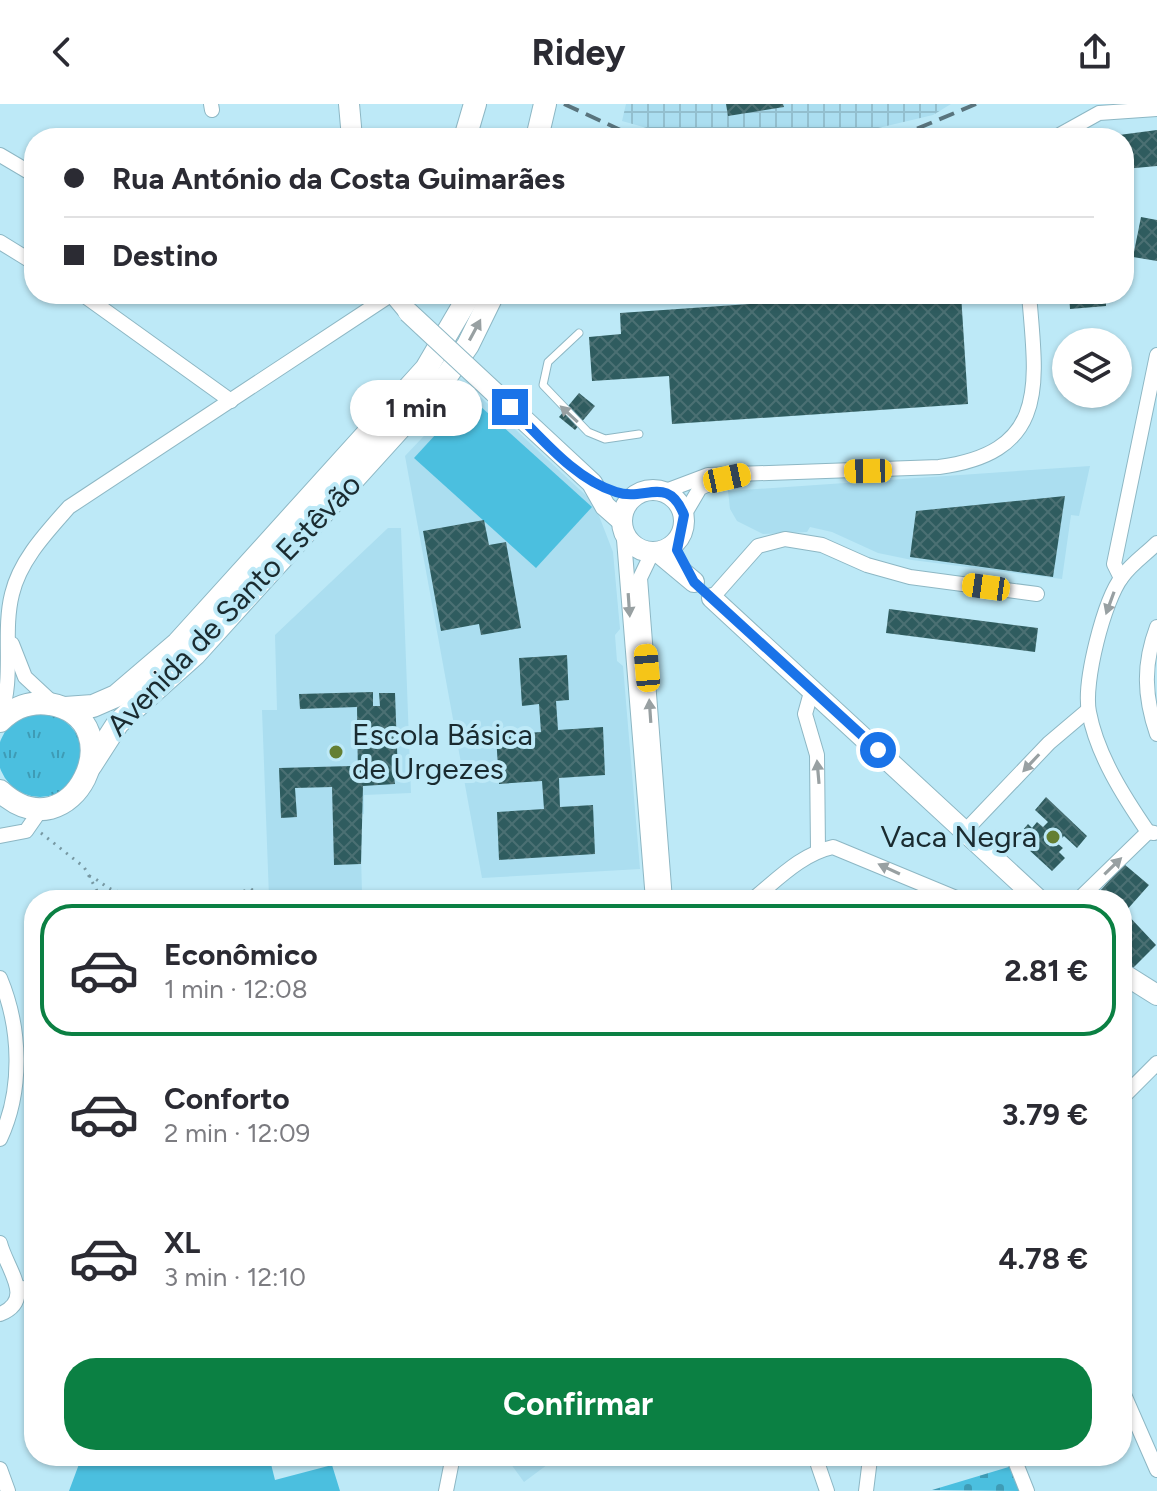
<!DOCTYPE html>
<html lang="pt">
<meta charset="utf-8">
<style>
:root{--surface:#fff;--page:#f2f2f3;--text:#2b2b33;--muted:#7c7c81;--line:#e1e1e2;--accent:#0b8043}
body{margin:0;font-family:Figtree,sans-serif;background:var(--page);color:var(--text);height:100vh;display:flex;flex-direction:column;font-size:30px;white-space:nowrap}
*{box-sizing:border-box;margin:0}
p{font-size:26px;color:var(--muted)}
.icon{flex:none;width:44px;height:44px;fill:none;stroke:currentColor;stroke-width:2;stroke-linecap:round;stroke-linejoin:round}
.map{position:relative;flex:1;overflow:hidden}
.details{position:absolute;left:24px;top:786px;width:1108px;height:576px;display:flex;flex-direction:column;background:var(--surface);border-radius:32px;box-shadow:0 2px 6px #0004}
.details>*{flex:none}
.guide{position:absolute;left:24px;top:24px;width:1110px;height:176px;border-radius:32px;box-shadow:0 2px 6px #0004;display:grid;align-content:center;height:176px;padding:0 40px;background:var(--surface)}
.fabs{position:absolute;left:1052px;top:224px;display:grid;gap:16px}
.fabs a{display:grid;place-items:center;width:80px;height:80px;border-radius:50%;background:var(--surface);box-shadow:0 2px 6px #0004;font-size:40px}
.end{position:absolute;width:36px;height:36px;margin:-18px;border:10px solid #1a73e8;background:#fff;box-shadow:0 0 0 4px #fff}
.from{border-radius:50%}
.bubble{position:absolute;height:56px;border-radius:28px;background:var(--surface);box-shadow:0 2px 6px #0004;font-size:26px;font-weight:700;line-height:56px;text-align:center}
.car{position:absolute;width:24px;height:48px;margin:-24px -12px;border-radius:10px;box-shadow:0 0 6px 2px #0007;background:linear-gradient(#f5c518 24%,#345 0 40%,#f5c518 0 76%,#345 0 86%,#f5c518 0)}
.guide b{display:flex;align-items:center;gap:28px;height:76px;font-size:30px}
.guide b+b{border-top:2px solid var(--line)}
.guide i{width:20px;height:20px;background:var(--text)}
ul{padding:14px 0 0;list-style:none}
li{display:flex;align-items:center;gap:24px;height:132px;margin:0 16px 12px;padding:0 24px;border:4px solid transparent;border-radius:32px}
li div{flex:1}
li b{display:block;font-size:30px}
li em{font-style:normal;font-weight:700}
li.current{border-color:var(--accent)}
li>.icon{width:72px;height:72px;stroke-width:1.5}
.cta{display:flex;gap:16px;margin-top:auto;padding:16px 40px}
.cta a{flex:1;height:92px;border-radius:32px;background:var(--accent);color:#fff;font-size:32px;font-weight:700;line-height:92px;text-align:center}
header{display:flex;justify-content:space-between;align-items:center;height:104px;padding:0 40px;background:var(--surface);font-size:36px;font-weight:700}
.map>svg:first-child{display:block}
</style>
<header><svg class="icon" aria-label="back" viewBox="0 0 24 24"><path d="M15 5l-7 7 7 7"/></svg>Ridey<svg class="icon" aria-label="share" viewBox="0 0 24 24"><path d="M12 15V3M7 8l5-5 5 5M5 13v7h14v-7"/></svg></header>
<div class="map">
<svg width="1157" height="1387" viewBox="0 0 1157 1387">
<defs>
<pattern id="industrial-grid" width="8" height="8" patternUnits="userSpaceOnUse" patternTransform="scale(2)"><rect width="8" height="8" fill="#abdef0"/><path d="M0 4h8M4 0v8" fill="none" stroke="#93bfce"/></pattern>
<pattern id="grass-tufts" width="24" height="20" patternUnits="userSpaceOnUse" patternTransform="scale(2)"><rect width="24" height="20" fill="#4bbfdf"/><path d="M3 7l-1-3M5 7V3M7 7l1-3M15 17l-1-3M17 17v-4M19 17l1-3" fill="none" stroke="#3e9bb5"/></pattern>
<pattern id="cemetery-stones" width="16" height="16" patternUnits="userSpaceOnUse" patternTransform="scale(2)"><rect width="16" height="16" fill="#4bbfdf"/><path d="M2 7V4a2 2 0 0 1 4 0v3zM10 15v-3a2 2 0 0 1 4 0v3z" fill="#3e9bb5"/></pattern>
<pattern id="building-cross-hatch" width="8" height="8" patternUnits="userSpaceOnUse" patternTransform="scale(2)"><rect width="8" height="8" fill="#2f5c5f"/><path d="M0 0l8 8M0 8l8-8" fill="none" stroke="#4b7073"/></pattern>
</defs>
<rect width="100%" height="100%" fill="#bde9f7"/>
<!-- built -->
<g fill="#abdef0">
<polygon points="470,283 594,399 613,448 620,525 615,531 617,557 623,562 640,765 482,774 405,352"/>
<polygon points="1090,362 1079,412 1071,411 1062,475 912,456 878,449 832,428 810,423 807,428 763,430 737,417 730,405 728,387"/>
<polygon points="388,424 401,424 411,689 364,691 364,710 360,711 362,790 269,793 262,606 277,606 275,531"/>
<polygon points="505,1352 559,1352 524,1378"/>
</g>
<!-- industrial -->
<polygon fill="url(#industrial-grid)" points="626,0 951,0 933,11 836,34 682,34 622,17"/>
<!-- grass -->
<circle fill="url(#grass-tufts)" cx="40" cy="651" r="42"/>
<!-- cemetery -->
<polygon fill="url(#cemetery-stones)" points="1012,1362 1020,1387 932,1386"/>
<!-- park -->
<g fill="#4bbfdf">
<polygon points="470,293 592,403 536,464 414,354"/>
<polygon points="82,1352 269,1352 275,1376 332,1361 340,1387 69,1387"/>
</g>
<!-- building -->
<g fill="url(#building-cross-hatch)">
<polygon points="726,0 783,0 784,3 728,12"/>
<polygon points="1157,26 1157,62 1124,65 1124,34 1096,34"/>
<polygon points="1141,113 1157,116 1157,157 1133,153"/>
<polygon points="896,190 961,190 968,300 672,320 669,272 592,277 589,233 621,230 620,209"/>
<polygon points="1069,190 1106,190 1106,202 1070,205"/>
<polygon points="579,289 595,302 575,326 559,313"/>
<polygon points="1065,392 1053,473 910,453 916,407"/>
<polygon points="484,416 489,441 506,438 521,524 481,531 479,520 441,527 423,427"/>
<polygon points="889,505 1038,524 1035,548 886,529"/>
<polygon points="567,551 569,596 556,597 558,626 603,623 605,671 559,674 560,703 593,701 595,750 499,756 497,708 544,705 542,677 499,680 496,631 541,628 539,600 522,602 519,554"/>
<polygon points="373,588 373,602 380,602 379,589 395,589 398,671 394,671 395,680 363,682 361,760 334,761 332,683 295,684 297,713 281,714 279,664 351,662 352,676 358,675 357,603 300,605 299,590"/>
<polygon points="1046,693 1087,732 1077,744 1064,732 1057,739 1063,744 1059,748 1065,754 1052,767 1016,734 1028,720 1032,724 1037,718 1043,723 1048,718 1035,706"/>
<polygon points="1124,760 1149,781 1125,808 1156,841 1133,864 1122,853 1122,796 1092,796"/>
</g>
<g fill="none" stroke-linecap="round" stroke-linejoin="round">
<!-- service casing -->
<g stroke="#8db7c4" stroke-width="9">
<g id="service">
<polyline points="579,229 548,258 543,281 588,328 605,335 639,330"/>
<polyline points="617,796 652,794"/>
<polyline points="18,1181 34,1180"/>
</g>
</g>
<!-- minor casing -->
<g stroke="#8db7c4" stroke-width="16">
<g id="minor">
<polyline points="211,0 212,6"/>
<polyline points="1054,34 1099,9 1157,5"/>
<polyline points="0,51 34,71"/>
<polyline points="0,138 34,159"/>
<polyline points="82,190 231,297"/>
<path d="M663,388l45,-17 231,-8c112,-15 97,-85 90,-173"/>
<polyline points="684,411 700,384 716,377"/>
<polyline points="623,423 653,796"/>
<polyline points="652,449 640,474 665,796"/>
<polyline points="1121,474 1114,460 1157,251"/>
<polyline points="712,494 758,442 785,435 822,441 867,461 910,473 1037,490"/>
<path d="M1157,523c-14,37 -13,69 0,107"/>
<polyline points="12,540 25,573 54,600"/>
<polyline points="812,585 805,610 817,651 818,746"/>
<path d="M0,613c15,-39 2,-83 12,-123 8,-34 35,-62 57,-87l323,-213"/>
<polyline points="965,727 1049,639 1088,606"/>
<path d="M1148,728c-24,-35 -51,-77 -59,-120 -6,-29 15,-112 33,-135 9,-13 24,-23 35,-34"/>
<polyline points="0,732 26,727 42,704"/>
<path d="M752,796c25,-20 49,-46 81,-53l128,53"/>
<polyline points="1078,796 1148,728 1154,729"/>
<path d="M0,874c21,50 23,112 0,161"/>
<polyline points="1122,994 1157,959"/>
<path d="M0,1139c6,25 36,57 0,71"/>
<polyline points="1122,1286 1157,1366"/>
<polyline points="815,1352 827,1387"/>
<polyline points="1013,1352 1027,1387"/>
<polyline points="0,1365 8,1387"/>
<polyline points="446,1387 453,1352"/>
<polyline points="866,1387 870,1355 875,1352"/>
</g>
</g>
<!-- tertiary casing -->
<g stroke="#8db7c4" stroke-width="20">
<polyline id="tertiary" points="393,190 408,208"/>
</g>
<!-- secondary casing -->
<g stroke="#8db7c4" stroke-width="22">
<g id="secondary">
<polyline points="349,0 352,34"/>
<polyline points="494,288 592,379 605,402 622,417"/>
<circle cx="653" cy="417" r="31"/>
<polyline points="658,448 694,478"/>
<polyline points="712,494 1039,796"/>
<polyline points="1122,869 1157,891"/>
</g>
</g>
<!-- primary casing -->
<g stroke="#8db7c4" stroke-width="24">
<g id="primary">
<polyline points="465,34 475,0"/>
<polyline points="537,34 545,0"/>
<polyline points="65,604 93,602 116,592 178,539 426,265 470,190"/>
<path d="M0,617c14,-14 30,-20 50,-17 86,15 23,154 -50,87"/>
<polyline points="91,661 118,619 195,550 446,273 468,241 493,190"/>
</g>
</g>
<!-- path -->
<g stroke="#7798a2" stroke-width="3" stroke-dasharray="2 6" stroke-linecap="butt">
<polyline points="41,729 84,763 102,796"/>
<path d="M89,772c10,3 16,12 27,15 41,13 96,11 135,-2l14,11"/>
</g>
<!-- service -->
<use href="#service" stroke="#fff" stroke-width="7"/>
<!-- minor -->
<use href="#minor" stroke="#fff" stroke-width="14"/>
<!-- tertiary -->
<use href="#tertiary" stroke="#fff" stroke-width="18"/>
<!-- secondary -->
<use href="#secondary" stroke="#fff" stroke-width="20"/>
<!-- primary -->
<use href="#primary" stroke="#fff" stroke-width="22"/>
<!-- rail -->
<g stroke="#59747d" stroke-width="4" stroke-dasharray="16 8" stroke-linecap="butt">
<polyline points="564,0 638,34"/>
<polyline points="895,34 976,0"/>
</g>
<!-- secondary-bridge casing -->
<g stroke="#8db7c4" stroke-width="22" stroke-linecap="butt">
<polyline id="secondary-bridge" points="408,208 494,288"/>
</g>
<!-- secondary-bridge -->
<use href="#secondary-bridge" stroke="#fff" stroke-width="20"/>
</g>
<!-- one-way arrows -->
<defs><path id="oneway-solid" d="M-6-.8H1V-3.2L6.5 0L1 3.2V.8H-6Z" transform="scale(2)"/></defs>
<g fill="#98a0a2">
<use href="#oneway-solid" transform="translate(475 226) rotate(-62)"/>
<use href="#oneway-solid" transform="translate(569 310) rotate(-137)"/>
<use href="#oneway-solid" transform="translate(1110 499) rotate(110)"/>
<use href="#oneway-solid" transform="translate(629 501) rotate(86)"/>
<use href="#oneway-solid" transform="translate(650 607) rotate(-94)"/>
<use href="#oneway-solid" transform="translate(1031 659) rotate(133)"/>
<use href="#oneway-solid" transform="translate(818 668) rotate(-95)"/>
<use href="#oneway-solid" transform="translate(1113 762) rotate(-44)"/>
<use href="#oneway-solid" transform="translate(889 765) rotate(-155)"/>
</g>
<g fill="none" stroke-linecap="round" stroke-linejoin="round">
<!-- route -->
<path stroke="#1a73e8" stroke-width="10" d="M510,303c31,30 64,72 106,85 29,10 52,-18 68,23l-7,35 17,32 184,168"/>
</g>
<!-- markers -->
<g fill="#647f33" stroke="#bde9f7" stroke-width="3">
<circle cx="336" cy="648" r="8"/>
<circle cx="1053" cy="733" r="8"/>
</g>
<g text-anchor="middle" stroke-width="8" stroke-linejoin="round" paint-order="stroke">
<!-- street labels -->
<g font-size="30" fill="#1a2b30" stroke="#bde9f7">
<text transform="translate(234 501) rotate(-46)" y="10">Avenida de Santo Estêvão</text>
</g>
<!-- poi labels -->
<g font-size="30" fill="#1a2b30" stroke="#bde9f7" text-anchor="start">
<text x="352" y="641">Escola Básica<tspan x="352" dy="34">de Urgezes</tspan></text>
<text x="1037" y="743" text-anchor="end">Vaca Negra</text>
</g>
</g>
</svg>
<div class="fabs">
<a><svg class="icon" aria-label="layers" viewBox="0 0 24 24"><path d="M12 4l9 5-9 5-9-5zM3 14l9 5 9-5"/></svg></a>
</div>
<i class="end from" style="left:878px;top:646px"></i>
<i class="end" style="left:510px;top:303px"></i>
<div class="bubble" style="left:350px;top:276px;width:132px">1 min</div>
<i class="car" style="left:868px;top:367px;rotate:269deg"></i>
<i class="car" style="left:727px;top:374px;rotate:78deg"></i>
<i class="car" style="left:986px;top:483px;rotate:278deg"></i>
<i class="car" style="left:647px;top:564px;rotate:355deg"></i>
<div class="guide">
<b><i class="from"></i>Rua António da Costa Guimarães</b>
<b><i></i>Destino</b>
</div>
<section class="details">
<ul>
<li class="current"><svg class="icon" aria-label="car" viewBox="0 0 24 24"><path d="M5 17H2v-5l4-1 3-4h7l3 4 3 1v5h-3M9 17h6M6 11h13"/><circle cx="7" cy="17" r="2"/><circle cx="17" cy="17" r="2"/></svg><div><b>Econômico</b><p>1 min · 12:08</p></div><em>2.81 €</em></li>
<li><svg class="icon" aria-label="car" viewBox="0 0 24 24"><path d="M5 17H2v-5l4-1 3-4h7l3 4 3 1v5h-3M9 17h6M6 11h13"/><circle cx="7" cy="17" r="2"/><circle cx="17" cy="17" r="2"/></svg><div><b>Conforto</b><p>2 min · 12:09</p></div><em>3.79 €</em></li>
<li><svg class="icon" aria-label="car" viewBox="0 0 24 24"><path d="M5 17H2v-5l4-1 3-4h7l3 4 3 1v5h-3M9 17h6M6 11h13"/><circle cx="7" cy="17" r="2"/><circle cx="17" cy="17" r="2"/></svg><div><b>XL</b><p>3 min · 12:10</p></div><em>4.78 €</em></li>
</ul>
<div class="cta"><a>Confirmar</a></div>
</section>
</div>
